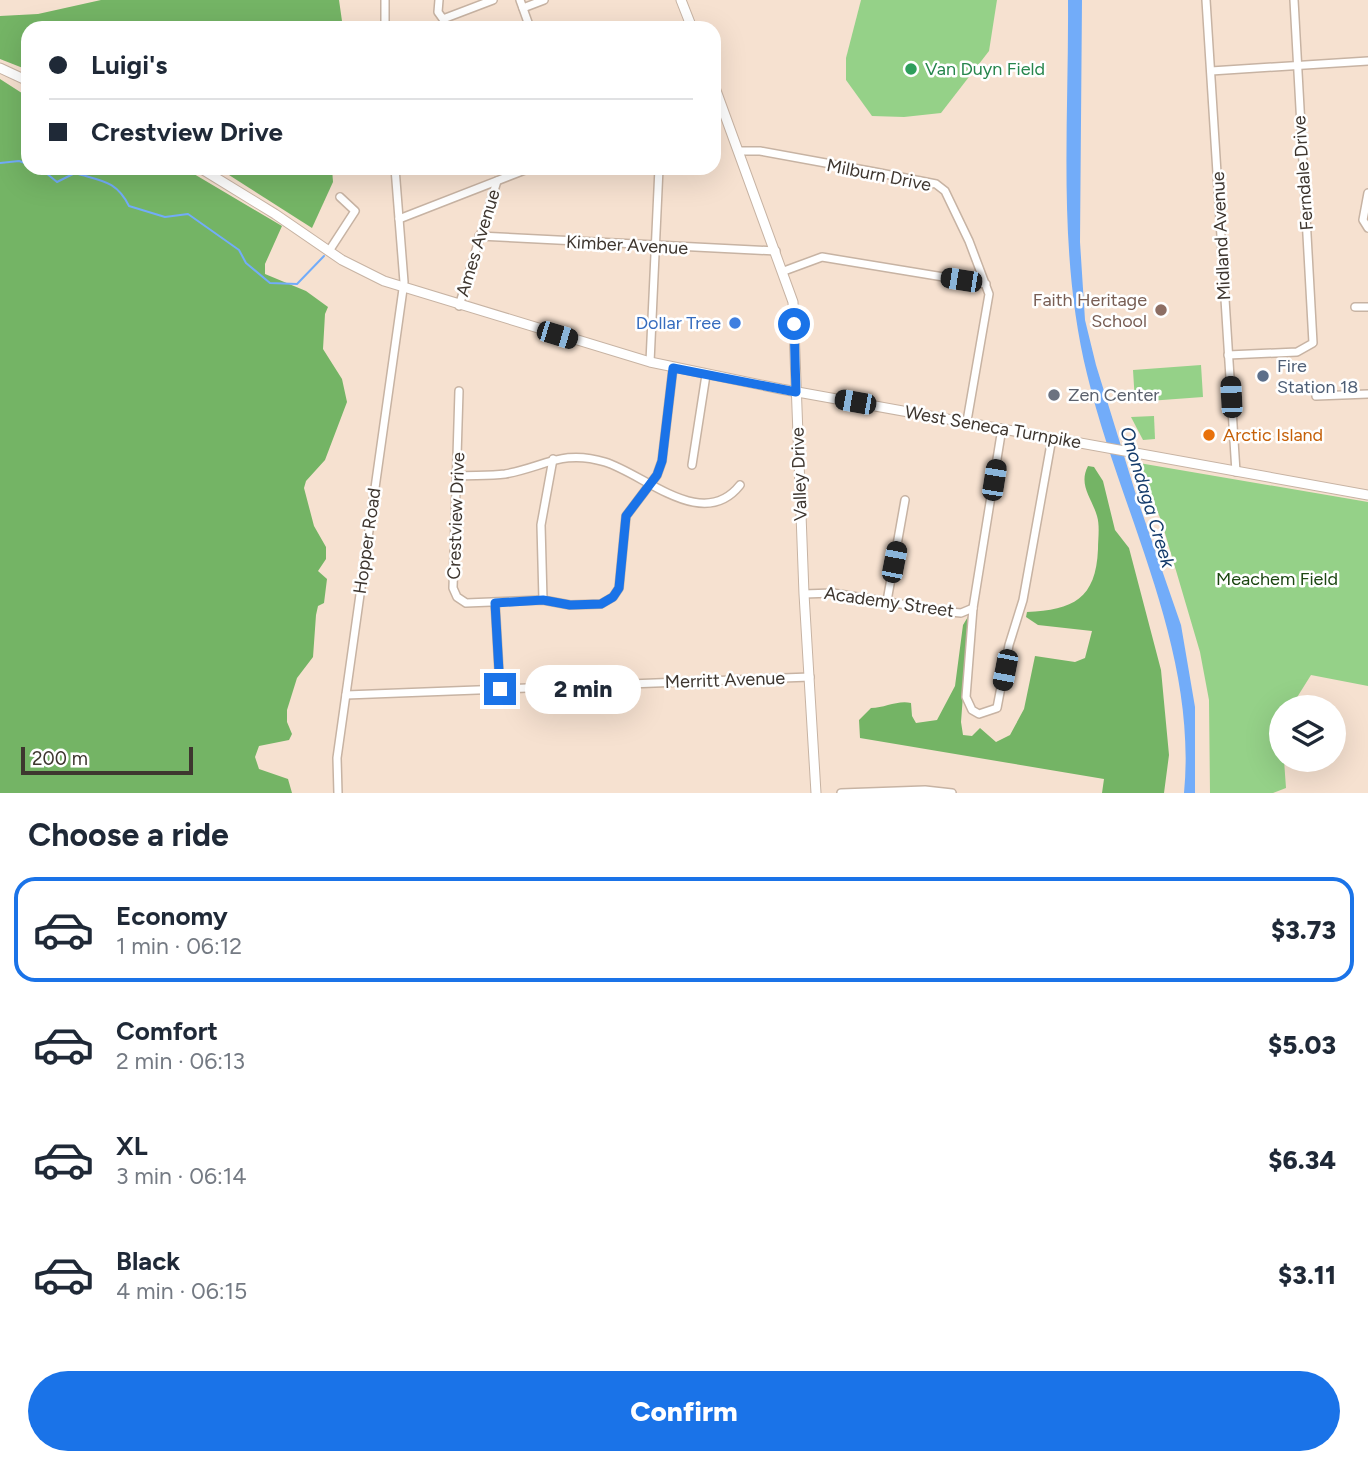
<!DOCTYPE html>
<meta charset="utf-8">
<style>
:root{--surface:#fff;--page:#f2f2f3;--text:#1f2937;--muted:#747a83;--line:#e0e1e3;--accent:#1a73e8}
body{margin:0;font-family:Figtree,sans-serif;background:var(--page);color:var(--text);height:100vh;display:flex;flex-direction:column;font-size:26px;white-space:nowrap}
*{box-sizing:border-box;margin:0}
p{font-size:23px;color:var(--muted)}
.icon{flex:none;width:38px;height:38px;fill:none;stroke:currentColor;stroke-width:2;stroke-linecap:round;stroke-linejoin:round}
.map{position:relative;height:793px;overflow:hidden}
.side{display:flex;flex-direction:column;background:var(--surface);flex:1}
.side>*{flex:none}
.hud{position:absolute;left:21px;top:21px;width:700px;height:154px;border-radius:21px;box-shadow:0 7px 28px #0002;display:grid;align-content:center;height:154px;padding:0 28px;background:var(--surface)}
.controls{position:absolute;left:1269px;top:695px;display:grid;gap:14px}
.controls a{display:grid;place-items:center;width:77px;height:77px;border-radius:50%;background:var(--surface);box-shadow:0 7px 28px #0002;font-size:35px}
.scale{position:absolute;left:21px;bottom:18px;width:172px;box-sizing:border-box;padding-left:7px;border:4px solid #3e362f;border-top:0;font-size:19px;line-height:24px;white-space:nowrap;color:#3e362f;-webkit-text-stroke:5px #fff;paint-order:stroke}
.end{position:absolute;width:32px;height:32px;margin:-16px;border:9px solid #1a73e8;background:#fff;box-shadow:0 0 0 4px #fff}
.from{border-radius:50%}
.bubble{position:absolute;height:49px;border-radius:24px;background:var(--surface);box-shadow:0 7px 28px #0002;font-size:23px;font-weight:800;line-height:49px;text-align:center}
.car{position:absolute;width:21px;height:42px;margin:-21px -10px;border-radius:9px;box-shadow:0 0 5px 2px #0007;background:linear-gradient(#222 24%,#8ab4d8 0 40%,#222 0 76%,#8ab4d8 0 86%,#222 0)}
.hud b{display:flex;align-items:center;gap:24px;height:66px;font-size:26px}
.hud b+b{border-top:2px solid var(--line)}
.hud i{width:18px;height:18px;background:var(--text)}
ul{padding:0;list-style:none}
li{display:flex;align-items:center;gap:21px;height:105px;margin:0 14px 10px;padding:0 14px;border:4px solid transparent;border-radius:21px}
li div{flex:1}
li b{display:block;font-size:26px}
li em{font-style:normal;font-weight:800}
li.selected{border-color:var(--accent)}
li>.icon{width:63px;height:63px;stroke-width:1.5}
h2{padding:0 28px;font-size:32px;line-height:84px}
.button{display:flex;gap:14px;margin-top:auto;padding:14px 28px}
.button a{flex:1;height:80px;border-radius:42px;background:var(--accent);color:#fff;font-size:28px;font-weight:800;line-height:80px;text-align:center}
.map>svg:first-child{display:block}
</style>
<div class="map">
<svg width="1368" height="793" viewBox="0 0 1368 793">
<rect width="100%" height="100%" fill="#f6e1d0"/>
<!-- green -->
<g fill="#95d188">
<polygon points="861,0 997,0 989,51 941,113 904,117 872,116 846,80 846,58"/>
<polygon points="1201,365 1203,397 1135,402 1133,370"/>
<polygon points="1154,416 1155,439 1143,440 1131,417"/>
<polygon points="1139,463 1368,502 1368,686 1311,675 1291,707 1281,707 1281,760 1284,760 1286,788 1273,793 1210,793 1209,700 1200,652 1162,523"/>
</g>
<!-- forest -->
<g fill="#74b465">
<polygon points="101,0 339,0 343,28 28,28 28,70 0,59 0,16 38,14"/>
<polygon points="0,79 28,97 28,168 176,168 194,174 282,226 265,264 265,274 306,291 328,307 325,314 323,349 342,379 347,402 325,460 306,481 304,488 314,526 326,547 326,559 318,571 327,579 324,603 318,606 316,615 313,657 297,678 287,710 287,722 292,734 289,740 259,746 255,757 259,769 288,779 292,793 0,793"/>
<polygon points="218,168 332,168 333,182 312,228"/>
<path d="M1088,466l6,1 9,14 12,49 14,18 32,122 8,85 -5,38h-62l2,-14 -244,-41 -1,-18 12,-12c14,0 26,-8 40,-5l1,13 4,7 21,-3 18,-34 8,-61 6,-10 -8,107 2,13 9,1 8,-8 16,14 14,-7 14,-26 11,-53 40,6 10,-4 7,-27 -54,-6 -12,-8 1,-5c46,-2 69,-13 71,-63 0,-10 2,-23 -1,-33 -5,-18 -19,-31 -9,-50z"/>
</g>
<!-- water -->
<path fill="#72acf9" d="M1068,0h14l-2,242 5,78 11,45 41,133 44,127 14,82v86h-11c14,-146 -64,-281 -97,-419 -30,-122 -18,-250 -19,-374z"/>
<g fill="none" stroke-linecap="round" stroke-linejoin="round">
<!-- stream -->
<g stroke="#72acf9" stroke-width="2">
<polyline points="0,163 19,161 28,164"/>
<path d="M40,168l17,14 18,-9c26,8 41,7 54,33l36,11 23,-3 51,36 7,13 24,20 27,1 27,-28"/>
</g>
<!-- minor casing -->
<g stroke="#c7b3a3" stroke-width="10">
<g id="minor">
<polyline points="439,0 438,12 443,19 493,0"/>
<polyline points="520,0 530,28"/>
<polyline points="1206,0 1236,472"/>
<polyline points="523,8 544,0"/>
<polyline points="385,28 385,0"/>
<polyline points="1211,71 1368,61"/>
<polyline points="739,151 760,151 875,172 936,184 945,191 969,241 989,294 967,421"/>
<polyline points="1368,193 1363,220 1368,228"/>
<polyline points="399,219 530,168"/>
<polyline points="479,236 776,251"/>
<polyline points="329,251 355,211 340,197"/>
<polyline points="784,271 822,257 986,284"/>
<polyline points="459,306 497,181"/>
<polyline points="1355,307 1368,307"/>
<polyline points="1228,355 1297,352 1313,343 1294,0"/>
<polyline points="650,362 659,168"/>
<polyline points="459,391 453,588 457,597 466,603 543,600 570,605 601,604 613,597 619,588 626,516 657,475 662,461 673,368"/>
<polyline points="1316,396 1368,394"/>
<polyline points="1002,428 973,608 966,697 972,710 979,714 997,708 1009,645 1023,600 1052,438"/>
<polyline points="692,465 706,375"/>
<path d="M457,476c16,-1 33,0 48,-2 40,-7 57,-25 100,-12 41,13 98,70 135,23"/>
<polyline points="804,594 833,593 950,612 961,613 973,608"/>
<polyline points="543,600 541,525 553,459"/>
<polyline points="887,601 905,500"/>
<polyline points="495,602 500,689"/>
<polyline points="346,695 810,677"/>
<polyline points="338,793 337,758 404,282 395,168"/>
<polyline points="841,793 925,790 952,793"/>
</g>
</g>
<!-- major casing -->
<g stroke="#c7b3a3" stroke-width="11">
<g id="major">
<polyline points="681,0 692,28"/>
<polyline points="0,68 28,81"/>
<polyline points="714,85 793,302 804,594 816,793"/>
<polyline points="200,168 275,214 342,260 384,281 650,362 781,389 1368,495"/>
</g>
</g>
<!-- minor -->
<use href="#minor" stroke="#fff" stroke-width="7"/>
<!-- major -->
<use href="#major" stroke="#fff" stroke-width="9"/>
</g>
<g fill="none" stroke-linecap="round" stroke-linejoin="round">
<!-- route -->
<polyline stroke="#1a73e8" stroke-width="9" points="500,689 495,603 543,600 570,605 601,604 613,597 619,588 626,516 657,475 662,461 673,368 796,392 794,324"/>
</g>
<!-- markers -->
<circle fill="#2e9e5b" stroke="#fff" stroke-width="2.5" cx="911" cy="69" r="7"/>
<circle fill="#8d6e63" stroke="#fff" stroke-width="2.5" cx="1161" cy="310" r="7"/>
<circle fill="#3f7fe0" stroke="#fff" stroke-width="2.5" cx="735" cy="323" r="7"/>
<circle fill="#5c6f8a" stroke="#fff" stroke-width="2.5" cx="1263" cy="376" r="7"/>
<circle fill="#6b7280" stroke="#fff" stroke-width="2.5" cx="1054" cy="395" r="7"/>
<circle fill="#e8710a" stroke="#fff" stroke-width="2.5" cx="1209" cy="435" r="7"/>
<g text-anchor="middle" stroke-width="5" stroke-linejoin="round" paint-order="stroke">
<!-- leisure labels -->
<g font-size="18" fill="#27864d" stroke="#fff" text-anchor="start">
<text x="925" y="75">Van Duyn Field</text>
</g>
<!-- street labels -->
<g font-size="18" fill="#3e362f" stroke="#fff">
<text transform="translate(1303 173) rotate(-94)" y="6">Ferndale Drive</text>
<text transform="translate(879 175) rotate(11)" y="6">Milburn Drive</text>
<text transform="translate(1221 236) rotate(-93)" y="6">Midland Avenue</text>
<text transform="translate(478 243) rotate(-73)" y="6">Ames Avenue</text>
<text transform="translate(627 245) rotate(3)" y="6">Kimber Avenue</text>
<text transform="translate(993 427) rotate(10)" y="6">West Seneca Turnpike</text>
<text transform="translate(799 474) rotate(-92)" y="6">Valley Drive</text>
<text transform="translate(456 516) rotate(-88)" y="6">Crestview Drive</text>
<text transform="translate(367 541) rotate(-82)" y="6">Hopper Road</text>
<text transform="translate(889 602) rotate(8)" y="6">Academy Street</text>
<text transform="translate(725 680) rotate(-2)" y="6">Merritt Avenue</text>
</g>
<!-- education labels -->
<g font-size="18" fill="#785e54" stroke="#fff" text-anchor="end">
<text x="1147" y="306">Faith Heritage<tspan x="1147" dy="21">School</tspan></text>
</g>
<!-- shop labels -->
<g font-size="18" fill="#366cbe" stroke="#fff" text-anchor="end">
<text x="721" y="329">Dollar Tree</text>
</g>
<!-- service labels -->
<g font-size="18" fill="#4e5e75" stroke="#fff" text-anchor="start">
<text x="1277" y="372">Fire<tspan x="1277" dy="21">Station 18</tspan></text>
</g>
<!-- worship labels -->
<g font-size="18" fill="#5b616d" stroke="#fff" text-anchor="start">
<text x="1068" y="401">Zen Center</text>
</g>
<!-- food labels -->
<g font-size="18" fill="#c56008" stroke="#fff" text-anchor="start">
<text x="1223" y="441">Arctic Island</text>
</g>
<!-- park labels -->
<g font-size="18" fill="#1c4711" stroke="#fff">
<text x="1277" y="585">Meachem Field</text>
</g>
<!-- water labels -->
<g font-size="19" font-style="italic" fill="#143b6b" stroke="#fff">
<text transform="translate(1148 497) rotate(73)" y="7">Onondaga Creek</text>
</g>
</g>
</svg>
<div class="controls">
<a><svg class="icon" aria-label="layers" viewBox="0 0 24 24"><path d="M12 4l9 5-9 5-9-5zM3 14l9 5 9-5"/></svg></a>
</div>
<div class="scale">200 m</div>
<i class="end from" style="left:794px;top:324px"></i>
<i class="end" style="left:500px;top:689px"></i>
<div class="bubble" style="left:525px;top:665px;width:116px">2 min</div>
<i class="car" style="left:961px;top:280px;rotate:279deg"></i>
<i class="car" style="left:557px;top:335px;rotate:107deg"></i>
<i class="car" style="left:1231px;top:397px;rotate:357deg"></i>
<i class="car" style="left:855px;top:402px;rotate:280deg"></i>
<i class="car" style="left:994px;top:480px;rotate:9deg"></i>
<i class="car" style="left:894px;top:562px;rotate:11deg"></i>
<i class="car" style="left:1005px;top:670px;rotate:191deg"></i>
<div class="hud">
<b><i class="from"></i>Luigi's</b>
<b><i></i>Crestview Drive</b>
</div>
</div>
<section class="side">
<h2>Choose a ride</h2>
<ul>
<li class="selected"><svg class="icon" aria-label="car" viewBox="0 0 24 24"><path d="M5 17H2v-5l4-1 3-4h7l3 4 3 1v5h-3M9 17h6M6 11h13"/><circle cx="7" cy="17" r="2"/><circle cx="17" cy="17" r="2"/></svg><div><b>Economy</b><p>1 min · 06:12</p></div><em>$3.73</em></li>
<li><svg class="icon" aria-label="car" viewBox="0 0 24 24"><path d="M5 17H2v-5l4-1 3-4h7l3 4 3 1v5h-3M9 17h6M6 11h13"/><circle cx="7" cy="17" r="2"/><circle cx="17" cy="17" r="2"/></svg><div><b>Comfort</b><p>2 min · 06:13</p></div><em>$5.03</em></li>
<li><svg class="icon" aria-label="car" viewBox="0 0 24 24"><path d="M5 17H2v-5l4-1 3-4h7l3 4 3 1v5h-3M9 17h6M6 11h13"/><circle cx="7" cy="17" r="2"/><circle cx="17" cy="17" r="2"/></svg><div><b>XL</b><p>3 min · 06:14</p></div><em>$6.34</em></li>
<li><svg class="icon" aria-label="car" viewBox="0 0 24 24"><path d="M5 17H2v-5l4-1 3-4h7l3 4 3 1v5h-3M9 17h6M6 11h13"/><circle cx="7" cy="17" r="2"/><circle cx="17" cy="17" r="2"/></svg><div><b>Black</b><p>4 min · 06:15</p></div><em>$3.11</em></li>
</ul>
<div class="button"><a>Confirm</a></div>
</section>
